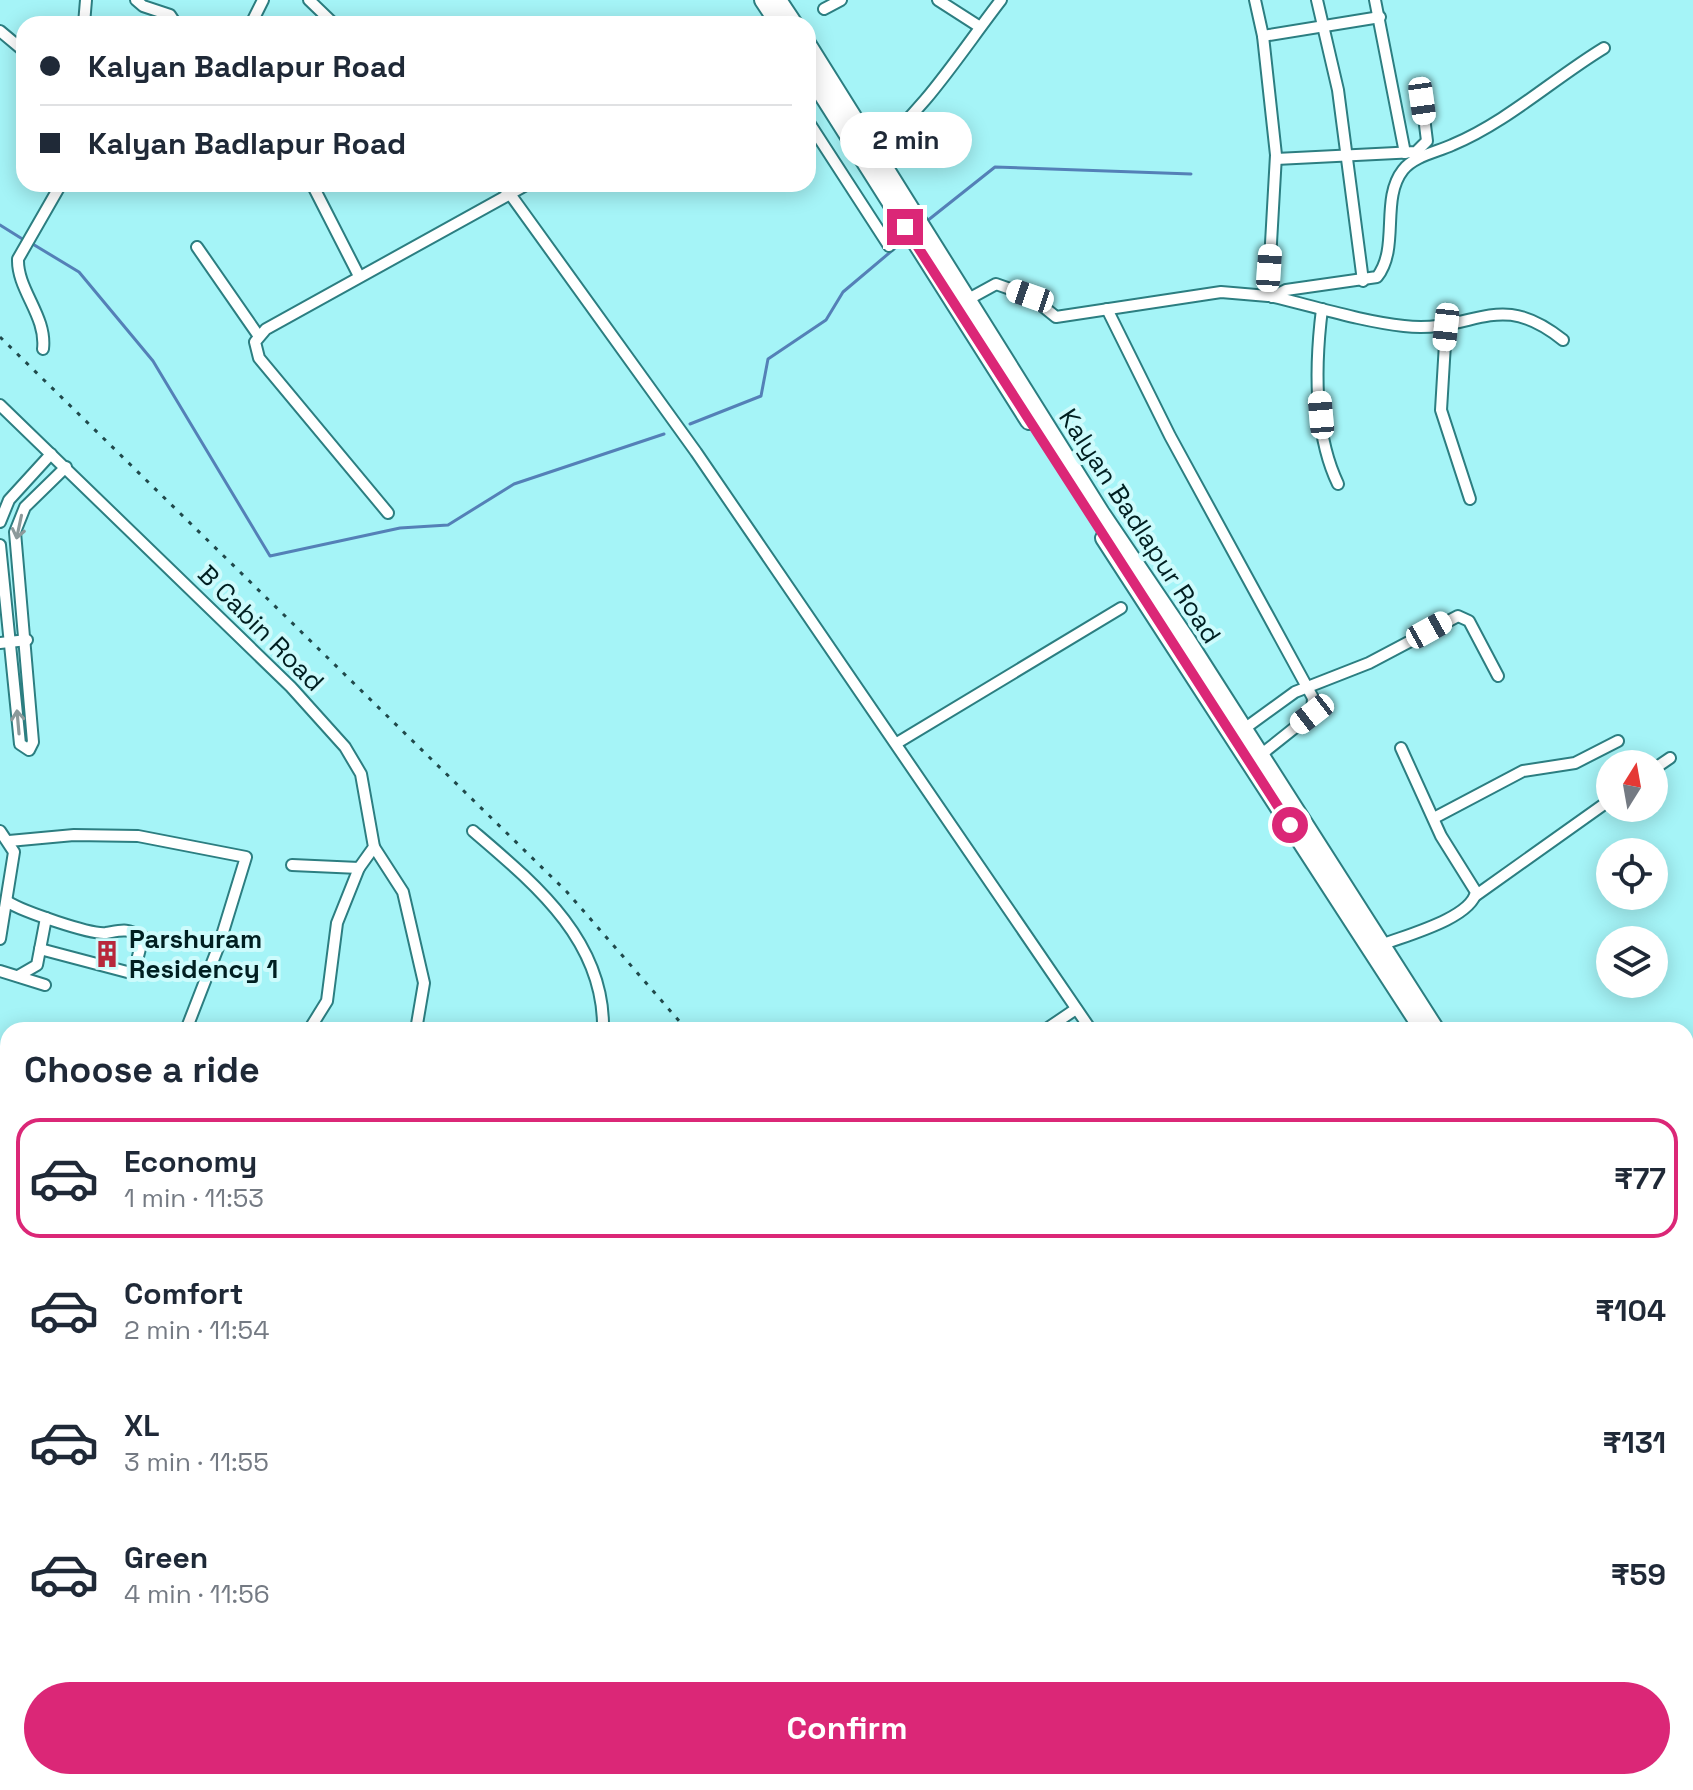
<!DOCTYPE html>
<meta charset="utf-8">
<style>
:root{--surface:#fff;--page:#f6f6f7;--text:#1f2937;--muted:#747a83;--line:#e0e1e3;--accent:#db2777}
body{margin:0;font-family:"Space Grotesk",sans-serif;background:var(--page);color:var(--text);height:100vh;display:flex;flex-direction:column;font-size:30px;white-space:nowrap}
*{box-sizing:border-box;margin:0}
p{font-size:26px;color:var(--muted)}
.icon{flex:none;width:44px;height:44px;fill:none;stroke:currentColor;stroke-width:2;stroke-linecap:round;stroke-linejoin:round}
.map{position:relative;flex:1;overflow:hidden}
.details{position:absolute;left:0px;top:1022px;width:1694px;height:768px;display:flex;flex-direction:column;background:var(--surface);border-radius:24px 24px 0 0;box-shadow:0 4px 20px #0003}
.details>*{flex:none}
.guide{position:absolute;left:16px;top:16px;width:800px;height:176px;border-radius:24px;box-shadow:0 4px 20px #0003;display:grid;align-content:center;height:176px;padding:0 24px;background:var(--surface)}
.needle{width:52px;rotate:11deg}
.tools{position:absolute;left:1596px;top:750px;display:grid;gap:16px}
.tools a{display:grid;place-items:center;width:72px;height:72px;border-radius:50%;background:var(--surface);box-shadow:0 4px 20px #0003;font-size:40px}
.end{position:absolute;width:36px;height:36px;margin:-18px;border:10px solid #db2777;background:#fff;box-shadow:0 0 0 4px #fff}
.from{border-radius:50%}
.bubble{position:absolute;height:56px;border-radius:28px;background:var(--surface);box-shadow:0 4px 20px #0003;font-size:26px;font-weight:700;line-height:56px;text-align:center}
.car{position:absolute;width:24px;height:48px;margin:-24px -12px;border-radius:10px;box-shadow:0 0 6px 2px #0007;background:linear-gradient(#fff 24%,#345 0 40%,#fff 0 76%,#345 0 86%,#fff 0)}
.guide b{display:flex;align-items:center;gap:28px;height:76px;font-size:30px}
.guide b+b{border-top:2px solid var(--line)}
.guide i{width:20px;height:20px;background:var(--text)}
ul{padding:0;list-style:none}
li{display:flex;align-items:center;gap:24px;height:120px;margin:0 16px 12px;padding:0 8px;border:4px solid transparent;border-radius:24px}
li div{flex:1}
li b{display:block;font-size:30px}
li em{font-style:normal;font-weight:700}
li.selected{border-color:var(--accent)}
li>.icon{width:72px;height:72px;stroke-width:1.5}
h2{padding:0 24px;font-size:36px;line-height:96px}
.action{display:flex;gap:16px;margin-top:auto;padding:16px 24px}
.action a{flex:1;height:92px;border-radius:48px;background:var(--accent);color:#fff;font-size:32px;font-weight:700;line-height:92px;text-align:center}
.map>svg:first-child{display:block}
</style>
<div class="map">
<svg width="1693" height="1790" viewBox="0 0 1693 1790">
<rect width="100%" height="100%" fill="#a5f4f7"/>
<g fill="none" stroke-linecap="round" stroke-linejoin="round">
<!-- stream -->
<g stroke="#5480b7" stroke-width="3">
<polyline points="927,221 995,167 1191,174"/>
<polyline points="0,225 24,240"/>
<polyline points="31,243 79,272 153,361 270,556 400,528 448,525 514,484 664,434"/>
<polyline points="690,424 761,396 768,359 826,320 843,292 907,238"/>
</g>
<!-- street casing -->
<g stroke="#2c7e81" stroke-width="14">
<g id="street">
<polyline points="136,0 143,6 170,15 176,24"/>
<polyline points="309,0 334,24"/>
<polyline points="938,0 980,27"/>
<polyline points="1317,0 1338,90 1363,281"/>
<polyline points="1375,0 1405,153"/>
<polyline points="824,9 841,0"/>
<polyline points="84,24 86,0"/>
<polyline points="251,24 263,0"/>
<polyline points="0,31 24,51"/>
<polyline points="1263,36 1380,17"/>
<polyline points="808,121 889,246"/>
<path d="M871,153c53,-41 89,-100 130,-153"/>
<polyline points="1276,159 1416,152 1427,141 1422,101"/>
<polyline points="312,184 359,276"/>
<polyline points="528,184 510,194 696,452 1091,1030"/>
<polyline points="197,247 258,335"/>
<path d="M1270,296c44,10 89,25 134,30 71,8 93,-39 159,14"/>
<path d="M1272,297l14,-7 91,-13c23,-29 3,-78 26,-107 11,-14 34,-18 49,-25 55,-23 101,-66 152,-97"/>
<polyline points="965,301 996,284 1030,296 1056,317 1221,292 1268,296 1276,155 1263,36 1255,0"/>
<polyline points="1107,309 1170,436 1313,698 1312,714 1258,757"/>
<path d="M1322,309c-7,56 -9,123 16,175"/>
<polyline points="1446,327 1441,410 1470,499"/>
<path d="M43,349c4,-33 -26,-59 -25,-90l43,-75"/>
<polyline points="0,405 291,687 345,747 361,774 374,847 359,868 292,865"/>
<polyline points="388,513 259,358 255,342 266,329 510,194 500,184"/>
<polyline points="0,522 9,500 51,454"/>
<polyline points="0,545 20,744 29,750 33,742 15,532 25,507 66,467"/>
<polyline points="0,643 27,640"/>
<polyline points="1244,729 1295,692 1369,663 1458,616 1469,621 1498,676"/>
<polyline points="897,743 1121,608"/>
<polyline points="1654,769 1670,758"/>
<polyline points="1434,818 1523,771 1575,763 1618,741"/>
<polyline points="0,831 14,852 0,939"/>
<path d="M473,831c62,53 132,110 130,199"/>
<polyline points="9,841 74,835 138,836 246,857 219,945 186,1030"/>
<polyline points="374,847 403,892 424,983 416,1030"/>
<polyline points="1475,896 1610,800"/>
<path d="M8,902c14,9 83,33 98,31 17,-3 20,-5 37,4l-8,31 -4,5 -91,-24"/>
<path d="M1384,944c23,-9 87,-26 92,-52l-35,-56 -40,-88"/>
<polyline points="0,971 45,985"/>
<polyline points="18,976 37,965 46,918"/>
<polyline points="309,1030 327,1001 337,923 359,868"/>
<polyline points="321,1030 321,1029"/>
<polyline points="1045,1030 1076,1009"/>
<polyline points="0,1185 8,1181"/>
<polyline points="0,1219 8,1216"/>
<polyline points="0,1285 8,1287"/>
<polyline points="0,1325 4,1337 0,1354"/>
<polyline points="0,1379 8,1383"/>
<polyline points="1686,1398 1693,1396"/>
<polyline points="0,1459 8,1460"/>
<polyline points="0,1489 8,1489"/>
<polyline points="0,1549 8,1548"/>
<polyline points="0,1701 7,1720"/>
<polyline points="0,1778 19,1790"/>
<polyline points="995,1782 1004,1790"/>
<polyline points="1218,1782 1221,1790"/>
<polyline points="1495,1782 1498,1790"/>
<polyline points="1303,1785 1312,1782"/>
<polyline points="166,1790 167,1782"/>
<polyline points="1523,1790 1528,1782"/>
</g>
</g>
<!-- primary casing -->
<g stroke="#2c7e81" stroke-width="20">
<g id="primary">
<polyline points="763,0 779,24"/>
<polyline points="778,0 794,24"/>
<polyline points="808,45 1101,513 1187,640 1436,1030"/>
<polyline points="808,72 1029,421"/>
<polyline points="1104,538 1423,1030"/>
<polyline points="1686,1521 1693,1538"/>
<polyline points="1686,1549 1693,1567"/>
<polyline points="273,1790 294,1782"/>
<polyline points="303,1790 324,1782"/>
</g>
</g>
<!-- street -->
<use href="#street" stroke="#fff" stroke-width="10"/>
<!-- primary -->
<use href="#primary" stroke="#fff" stroke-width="16"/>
<!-- rail -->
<g stroke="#20494b" stroke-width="3" stroke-dasharray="4 8" stroke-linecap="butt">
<polyline points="0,337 567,892 687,1030"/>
<polyline points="1139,1782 1143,1790"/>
</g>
</g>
<!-- one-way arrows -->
<defs><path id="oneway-shaft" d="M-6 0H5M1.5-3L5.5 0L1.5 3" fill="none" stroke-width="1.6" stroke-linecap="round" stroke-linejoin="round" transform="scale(2)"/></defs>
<g stroke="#8c9a9b">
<use href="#oneway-shaft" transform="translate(19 527) rotate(102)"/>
<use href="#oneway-shaft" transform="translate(18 722) rotate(-95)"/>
</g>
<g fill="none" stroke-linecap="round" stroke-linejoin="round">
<!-- route -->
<polyline stroke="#db2777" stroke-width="10" points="905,227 1290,825"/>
</g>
<!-- icons -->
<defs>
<g id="building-bare" transform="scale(2.16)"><path d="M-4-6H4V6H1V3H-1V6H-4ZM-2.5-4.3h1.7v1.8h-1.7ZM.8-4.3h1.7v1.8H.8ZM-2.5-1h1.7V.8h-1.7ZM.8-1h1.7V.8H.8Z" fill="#b8273b" stroke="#cdfbfc" stroke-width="2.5" paint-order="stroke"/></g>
</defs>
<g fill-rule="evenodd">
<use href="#building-bare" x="107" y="954"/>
</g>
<g text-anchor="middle" stroke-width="8" stroke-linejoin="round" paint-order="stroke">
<!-- street labels -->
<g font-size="26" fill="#001f21" stroke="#cdfbfc">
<text transform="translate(1140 526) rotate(57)" y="9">Kalyan Badlapur Road</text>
<text transform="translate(261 628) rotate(45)" y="9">B Cabin Road</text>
</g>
<!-- poi labels -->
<g font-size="26" font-weight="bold" fill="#001f21" stroke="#cdfbfc" text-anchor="start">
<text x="129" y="948">Parshuram<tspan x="129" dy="30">Residency 1</tspan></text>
</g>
</g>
</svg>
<div class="tools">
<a><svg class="needle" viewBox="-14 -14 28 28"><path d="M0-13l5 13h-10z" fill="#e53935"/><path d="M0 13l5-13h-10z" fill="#747a83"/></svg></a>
<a><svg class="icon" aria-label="locate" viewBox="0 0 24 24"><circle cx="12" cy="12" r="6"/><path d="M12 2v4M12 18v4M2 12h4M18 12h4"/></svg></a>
<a><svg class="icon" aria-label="layers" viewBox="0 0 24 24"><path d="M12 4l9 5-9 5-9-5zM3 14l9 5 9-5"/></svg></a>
</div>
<i class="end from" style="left:1290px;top:825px"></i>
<i class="end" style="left:905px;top:227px"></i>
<div class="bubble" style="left:840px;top:112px;width:132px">2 min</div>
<i class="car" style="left:1422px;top:101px;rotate:172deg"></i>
<i class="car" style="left:1269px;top:268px;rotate:4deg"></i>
<i class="car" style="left:1030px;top:296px;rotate:289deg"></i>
<i class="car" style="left:1446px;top:327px;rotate:186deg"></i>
<i class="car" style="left:1321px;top:415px;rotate:355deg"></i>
<i class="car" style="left:1429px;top:630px;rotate:61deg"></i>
<i class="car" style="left:1312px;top:714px;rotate:232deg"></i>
<div class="guide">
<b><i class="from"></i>Kalyan Badlapur Road</b>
<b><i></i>Kalyan Badlapur Road</b>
</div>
<section class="details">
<h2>Choose a ride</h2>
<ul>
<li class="selected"><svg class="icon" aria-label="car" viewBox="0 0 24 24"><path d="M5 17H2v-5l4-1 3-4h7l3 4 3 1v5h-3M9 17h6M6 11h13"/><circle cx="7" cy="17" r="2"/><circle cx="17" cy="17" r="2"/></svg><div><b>Economy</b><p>1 min · 11:53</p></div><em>₹77</em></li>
<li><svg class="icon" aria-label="car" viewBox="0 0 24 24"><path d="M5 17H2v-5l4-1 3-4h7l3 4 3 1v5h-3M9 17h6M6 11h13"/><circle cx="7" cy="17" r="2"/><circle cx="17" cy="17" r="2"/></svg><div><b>Comfort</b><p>2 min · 11:54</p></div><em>₹104</em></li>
<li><svg class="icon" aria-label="car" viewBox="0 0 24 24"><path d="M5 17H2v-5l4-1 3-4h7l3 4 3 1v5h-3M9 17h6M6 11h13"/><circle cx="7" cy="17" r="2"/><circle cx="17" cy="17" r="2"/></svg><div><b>XL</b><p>3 min · 11:55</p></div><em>₹131</em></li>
<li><svg class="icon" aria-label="car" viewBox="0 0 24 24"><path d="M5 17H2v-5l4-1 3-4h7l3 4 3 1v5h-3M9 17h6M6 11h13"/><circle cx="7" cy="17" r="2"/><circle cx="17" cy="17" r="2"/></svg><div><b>Green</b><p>4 min · 11:56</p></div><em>₹59</em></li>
</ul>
<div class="action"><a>Confirm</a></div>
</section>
</div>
